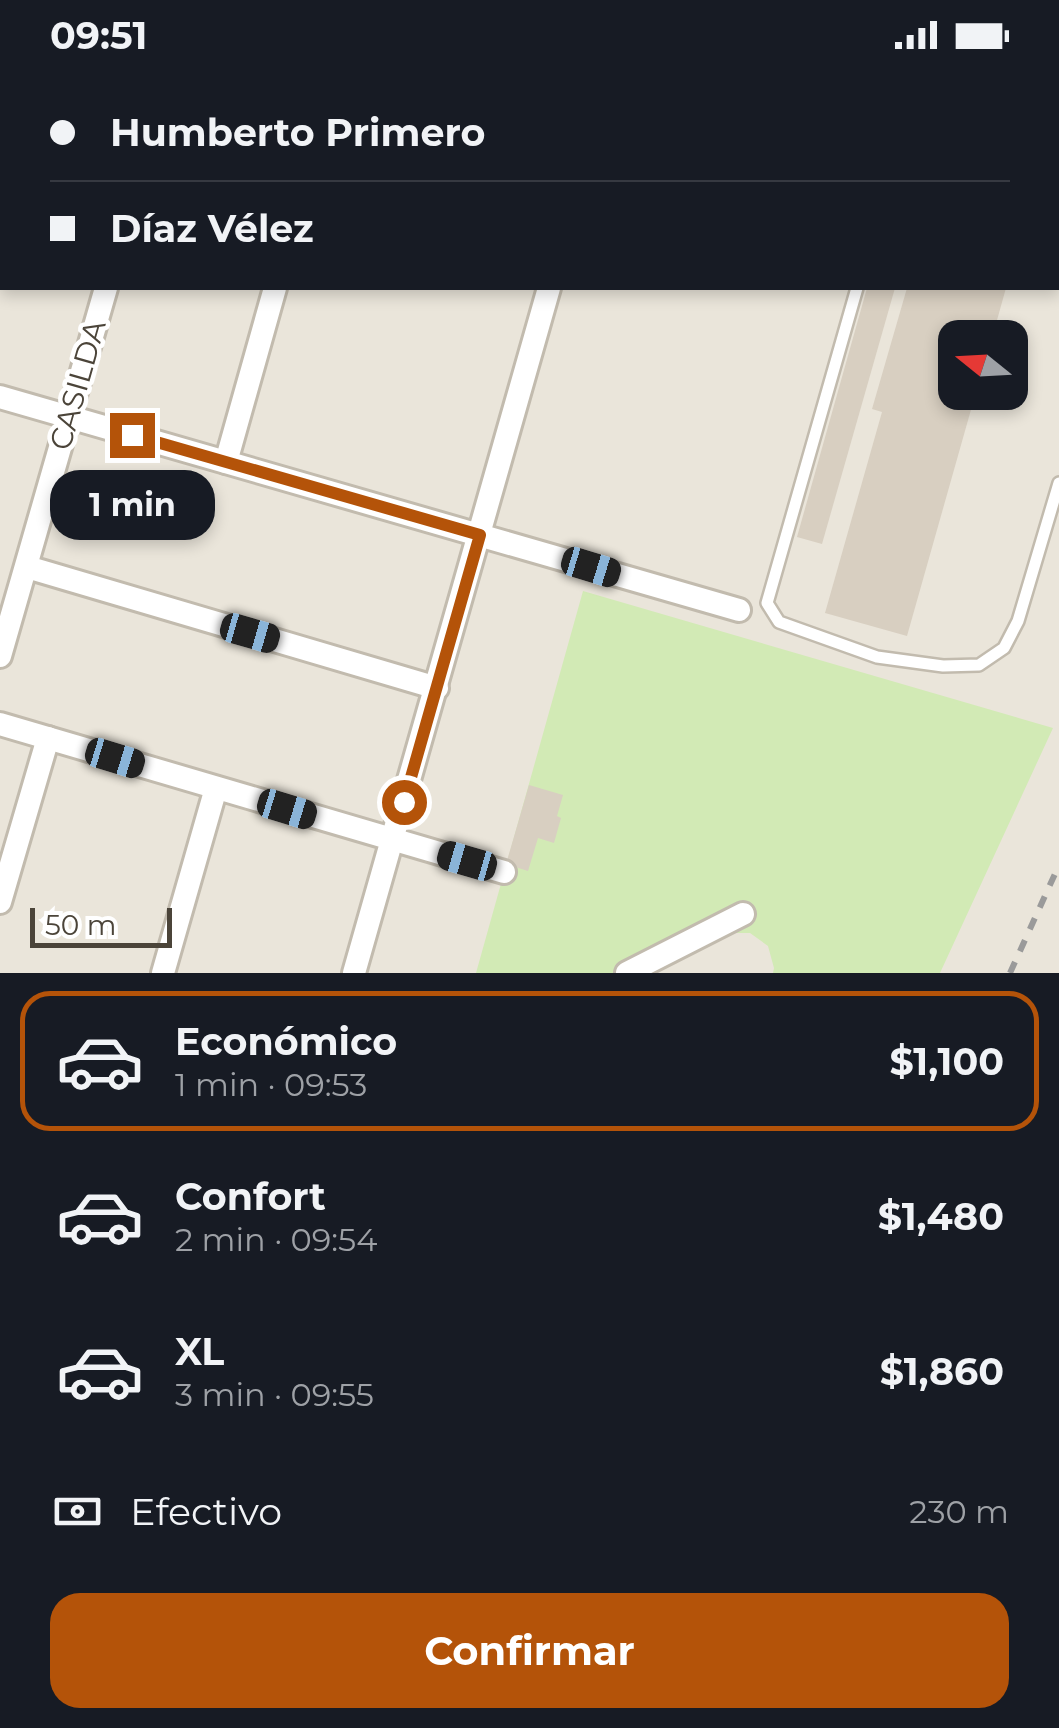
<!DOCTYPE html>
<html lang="es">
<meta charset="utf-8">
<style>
:root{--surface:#171b24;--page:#20242c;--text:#f1f3f6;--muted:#9ea1a6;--line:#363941;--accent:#b45309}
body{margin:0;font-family:Montserrat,sans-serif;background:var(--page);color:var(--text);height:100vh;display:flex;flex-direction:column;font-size:38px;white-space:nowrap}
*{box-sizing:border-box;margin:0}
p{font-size:32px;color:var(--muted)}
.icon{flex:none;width:55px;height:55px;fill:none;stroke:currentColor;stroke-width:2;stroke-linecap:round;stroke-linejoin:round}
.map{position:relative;height:903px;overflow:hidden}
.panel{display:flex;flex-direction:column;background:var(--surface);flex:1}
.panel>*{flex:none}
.top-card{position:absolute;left:0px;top:0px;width:1060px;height:220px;box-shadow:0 5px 15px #0003;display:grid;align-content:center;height:220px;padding:0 50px;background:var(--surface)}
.needle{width:65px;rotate:288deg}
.controls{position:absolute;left:938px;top:250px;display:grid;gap:20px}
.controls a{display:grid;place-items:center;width:90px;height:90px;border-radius:20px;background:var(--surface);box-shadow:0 5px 15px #0003;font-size:50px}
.scale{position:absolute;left:30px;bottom:25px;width:142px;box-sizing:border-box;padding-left:10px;border:5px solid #4b4439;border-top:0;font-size:28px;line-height:35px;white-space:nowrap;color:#4b4439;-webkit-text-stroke:8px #fff;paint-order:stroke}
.end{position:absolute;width:45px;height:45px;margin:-22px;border:12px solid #b45309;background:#fff;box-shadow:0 0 0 5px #fff}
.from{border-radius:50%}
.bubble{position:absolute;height:70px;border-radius:30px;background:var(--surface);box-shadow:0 5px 15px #0003;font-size:32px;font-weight:700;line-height:70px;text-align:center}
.car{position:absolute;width:30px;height:60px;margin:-30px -15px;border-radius:12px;box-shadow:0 0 8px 2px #0007;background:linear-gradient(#222 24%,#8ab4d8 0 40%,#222 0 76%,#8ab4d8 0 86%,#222 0)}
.top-card b{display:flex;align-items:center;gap:35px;height:95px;font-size:38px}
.top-card b+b{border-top:2px solid var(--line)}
.top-card i{width:25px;height:25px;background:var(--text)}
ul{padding:18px 0 0;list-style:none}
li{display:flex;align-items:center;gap:30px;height:140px;margin:0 20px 15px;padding:0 30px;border:5px solid transparent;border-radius:30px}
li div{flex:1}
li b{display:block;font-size:38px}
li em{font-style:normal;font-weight:700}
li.on{border-color:var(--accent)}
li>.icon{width:90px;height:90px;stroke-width:1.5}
.pay{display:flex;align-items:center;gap:25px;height:110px;padding:0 50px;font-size:38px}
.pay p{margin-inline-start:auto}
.button{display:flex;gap:20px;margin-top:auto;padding:20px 50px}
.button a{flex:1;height:115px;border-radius:30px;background:var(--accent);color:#fff;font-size:40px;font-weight:700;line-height:115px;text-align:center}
.status{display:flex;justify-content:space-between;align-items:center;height:70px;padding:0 50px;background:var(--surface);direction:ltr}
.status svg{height:28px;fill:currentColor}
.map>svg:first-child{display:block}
</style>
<div class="status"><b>09:51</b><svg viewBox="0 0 49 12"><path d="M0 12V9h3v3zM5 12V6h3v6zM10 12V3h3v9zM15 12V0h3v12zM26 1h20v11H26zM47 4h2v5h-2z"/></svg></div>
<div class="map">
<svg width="1059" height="903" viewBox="0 0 1059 903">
<rect width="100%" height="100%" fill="#f6f3ec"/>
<!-- residential -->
<path fill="#eae5da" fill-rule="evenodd" d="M0,0h1059v903h-1059zM2,2h1056v216h-1056zM955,268h55v54h-55z"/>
<!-- green -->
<polygon fill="#d2eab5" points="583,521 1053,658 940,903 773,903 774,898 768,876 750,863 728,863 652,903 476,903"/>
<!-- building -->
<g fill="#d8cfc1">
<polygon points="867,218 895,218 822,474 797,467"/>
<polygon points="907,218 1006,218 992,268 955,268 955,322 976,322 907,566 825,543 882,342 872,339"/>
<polygon points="529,715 563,725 557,746 561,748 554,773 538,768 528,801 506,794"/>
</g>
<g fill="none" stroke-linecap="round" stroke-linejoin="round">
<!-- lane casing -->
<g stroke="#c2bbae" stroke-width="16">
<g id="lane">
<polyline points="931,2 932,0"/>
<polyline points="1058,196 1059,197"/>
<polyline points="857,218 767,533 779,552 877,587 943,596 979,595 1004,578 1018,551 1059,413"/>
</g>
</g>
<!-- street casing -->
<g stroke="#c2bbae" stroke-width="28">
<g id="street">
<polyline points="143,0 151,2"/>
<polyline points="168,2 168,0"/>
<polyline points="336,2 337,0"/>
<polyline points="611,2 611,0"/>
<polyline points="0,327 739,540"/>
<polyline points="226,392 275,218"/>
<polyline points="27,497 437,618"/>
<polyline points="0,586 106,218"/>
<polyline points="0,654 504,802"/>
<polyline points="0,832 48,668"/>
<polyline points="163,903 216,718"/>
<polyline points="354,903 549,218"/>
<polyline points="627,903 743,844"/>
</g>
</g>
<!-- path -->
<g stroke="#c4b79f" stroke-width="4" stroke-dasharray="5 5" stroke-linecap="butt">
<polyline points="788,0 797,2"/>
<polyline points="739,2 740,0"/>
<polyline points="815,2 816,0"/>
<polyline points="893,2 894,0"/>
</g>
<!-- lane -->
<use href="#lane" stroke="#fff" stroke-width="11"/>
<!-- street -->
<use href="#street" stroke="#fff" stroke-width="22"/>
<!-- rail -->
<polyline stroke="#9a9a9a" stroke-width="6" stroke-dasharray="12 12" stroke-linecap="butt" points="1010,903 1059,795"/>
</g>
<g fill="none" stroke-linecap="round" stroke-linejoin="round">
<!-- route -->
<polyline stroke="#b45309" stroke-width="12" points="132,365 480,465 404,732"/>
</g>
<g text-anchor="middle" stroke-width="9" stroke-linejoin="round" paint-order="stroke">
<!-- street labels -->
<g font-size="30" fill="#4b4439" stroke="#fff">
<text transform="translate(78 315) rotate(-74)" y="10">CASILDA</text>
</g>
</g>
</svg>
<div class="controls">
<a><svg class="needle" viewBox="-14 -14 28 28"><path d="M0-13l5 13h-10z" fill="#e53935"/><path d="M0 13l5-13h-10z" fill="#9ea1a6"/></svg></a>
</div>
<div class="scale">50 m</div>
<i class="end from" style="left:404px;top:732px"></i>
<i class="end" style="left:132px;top:365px"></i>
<div class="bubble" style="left:50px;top:400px;width:165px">1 min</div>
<i class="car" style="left:591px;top:497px;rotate:107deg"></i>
<i class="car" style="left:250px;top:563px;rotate:106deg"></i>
<i class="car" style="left:115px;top:688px;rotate:107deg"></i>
<i class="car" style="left:287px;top:739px;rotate:107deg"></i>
<i class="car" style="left:467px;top:791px;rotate:286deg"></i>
<div class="top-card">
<b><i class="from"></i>Humberto Primero</b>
<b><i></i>Díaz Vélez</b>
</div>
</div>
<section class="panel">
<ul>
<li class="on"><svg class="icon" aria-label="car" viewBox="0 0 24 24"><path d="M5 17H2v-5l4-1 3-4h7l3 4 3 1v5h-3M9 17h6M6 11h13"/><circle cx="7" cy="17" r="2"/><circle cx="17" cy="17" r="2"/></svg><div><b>Económico</b><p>1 min · 09:53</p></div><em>$1,100</em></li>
<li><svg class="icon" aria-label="car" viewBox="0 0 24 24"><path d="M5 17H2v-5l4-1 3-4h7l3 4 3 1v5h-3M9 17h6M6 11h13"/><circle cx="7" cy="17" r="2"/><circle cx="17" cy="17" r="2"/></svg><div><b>Confort</b><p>2 min · 09:54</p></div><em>$1,480</em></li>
<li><svg class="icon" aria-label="car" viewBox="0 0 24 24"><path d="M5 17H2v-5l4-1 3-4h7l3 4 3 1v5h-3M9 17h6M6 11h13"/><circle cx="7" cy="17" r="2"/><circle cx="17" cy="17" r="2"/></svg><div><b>XL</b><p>3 min · 09:55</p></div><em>$1,860</em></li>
</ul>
<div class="pay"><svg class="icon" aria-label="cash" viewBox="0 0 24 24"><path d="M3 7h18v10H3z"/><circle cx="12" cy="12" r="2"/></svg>Efectivo<p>230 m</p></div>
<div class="button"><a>Confirmar</a></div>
</section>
